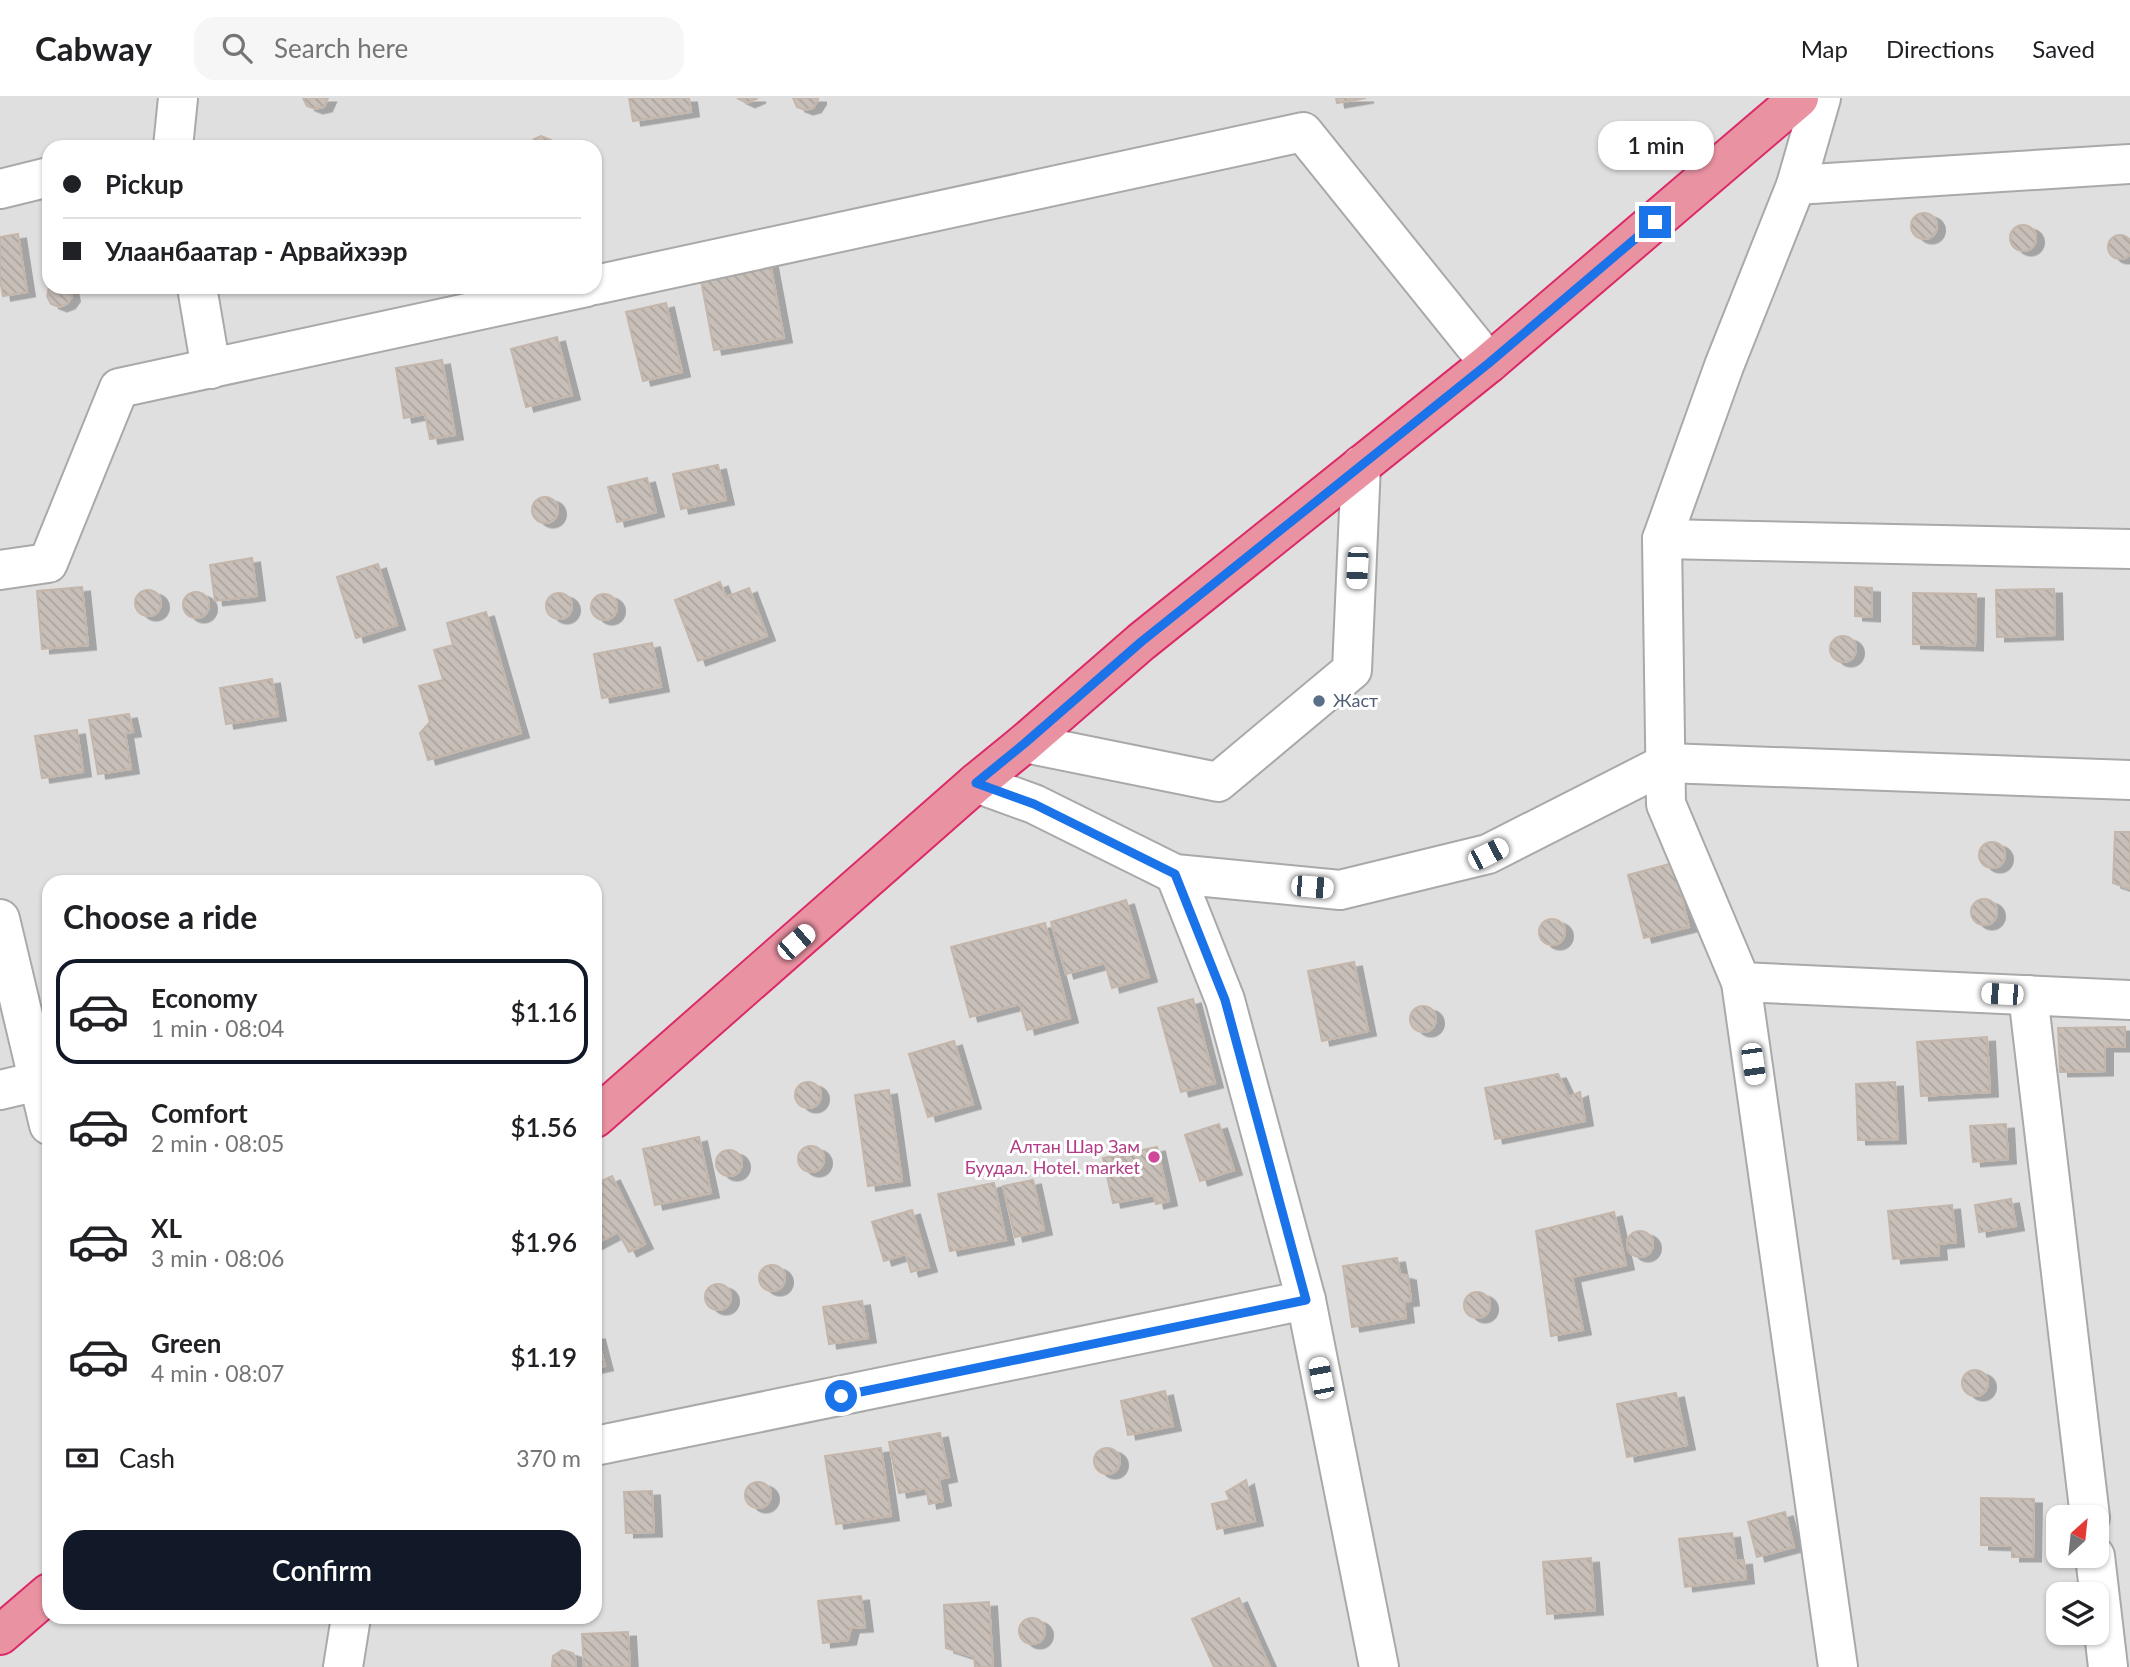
<!DOCTYPE html>
<meta charset="utf-8">
<style>
:root{--surface:#fff;--page:#f6f6f6;--text:#202124;--muted:#757577;--line:#e0e0e0;--accent:#111827}
body{margin:0;font-family:Lato,sans-serif;background:var(--page);color:var(--text);height:100vh;display:flex;flex-direction:column;font-size:26px;white-space:nowrap}
*{box-sizing:border-box;margin:0}
p{font-size:23px;color:var(--muted)}
.icon{flex:none;width:38px;height:38px;fill:none;stroke:currentColor;stroke-width:2;stroke-linecap:round;stroke-linejoin:round}
.map{position:relative;flex:1;overflow:hidden}
.panel{position:absolute;left:42px;top:777px;width:560px;height:749px;display:flex;flex-direction:column;background:var(--surface);border-radius:21px;box-shadow:0 2px 5px #0004}
.panel>*{flex:none}
.hud{position:absolute;left:42px;top:42px;width:560px;height:154px;border-radius:21px;box-shadow:0 2px 5px #0004;display:grid;align-content:center;height:154px;padding:0 21px;background:var(--surface)}
.needle{width:46px;rotate:27deg}
.tools{position:absolute;left:2046px;top:1407px;display:grid;gap:14px}
.tools a{display:grid;place-items:center;width:63px;height:63px;border-radius:14px;background:var(--surface);box-shadow:0 2px 5px #0004;font-size:35px}
.end{position:absolute;width:32px;height:32px;margin:-16px;border:9px solid #1a73e8;background:#fff;box-shadow:0 0 0 4px #fff}
.from{border-radius:50%}
.bubble{position:absolute;height:49px;border-radius:21px;background:var(--surface);box-shadow:0 2px 5px #0004;font-size:23px;font-weight:600;line-height:49px;text-align:center}
.car{position:absolute;width:21px;height:42px;margin:-21px -10px;border-radius:9px;box-shadow:0 0 5px 2px #0007;background:linear-gradient(#fff 24%,#345 0 40%,#fff 0 76%,#345 0 86%,#fff 0)}
.hud b{display:flex;align-items:center;gap:24px;height:66px;font-size:26px}
.hud b+b{border-top:2px solid var(--line)}
.hud i{width:18px;height:18px;background:var(--text)}
ul{padding:0;list-style:none}
li{display:flex;align-items:center;gap:21px;height:105px;margin:0 14px 10px;padding:0 7px;border:4px solid transparent;border-radius:21px}
li div{flex:1}
li b{display:block;font-size:26px}
li em{font-style:normal;font-weight:600}
li.selected{border-color:var(--accent)}
li>.icon{width:63px;height:63px;stroke-width:1.5}
h2{padding:0 21px;font-size:32px;line-height:84px}
.pay{display:flex;align-items:center;gap:18px;height:77px;padding:0 21px;font-size:26px}
.pay p{margin-inline-start:auto}
.cta{display:flex;gap:14px;margin-top:auto;padding:14px 21px}
.cta a{flex:1;height:80px;border-radius:21px;background:var(--accent);color:#fff;font-size:28px;font-weight:600;line-height:80px;text-align:center}
header{display:flex;align-items:center;gap:42px;box-sizing:border-box;height:98px;padding:0 35px;background:var(--surface);border-bottom:2px solid var(--line)}
header strong{font-size:33px}
nav{display:flex;gap:38px;margin-inline-start:auto;font-size:24px}
.search{width:490px;height:63px;background:var(--page);display:flex;align-items:center;gap:18px;box-sizing:border-box;padding:0 24px;border-radius:21px;color:var(--muted);font-size:26px}
.map>svg:first-child{display:block}
</style>
<header>
<strong>Cabway</strong>
<div class="search"><svg class="icon" aria-label="search" viewBox="0 0 24 24"><circle cx="10" cy="10" r="6"/><path d="M15 15l6 6"/></svg>Search here</div>
<nav><a>Map</a><a>Directions</a><a>Saved</a></nav>
</header>
<div class="map">
<svg width="2130" height="1569" viewBox="0 0 2130 1569">
<defs>
<pattern id="building-back-hatch" width="6" height="6" patternUnits="userSpaceOnUse" patternTransform="scale(1.75)"><rect width="6" height="6" fill="#c7bfb8"/><path d="M-1 5l2 2M0 0l6 6M5-1l2 2" fill="none" stroke="#aba49e"/></pattern>
<filter id="shadow"><feDropShadow dx="8" dy="4.5" stdDeviation="0" flood-color="#0004"/></filter>
</defs>
<rect width="100%" height="100%" fill="#f2efe9"/>
<!-- residential -->
<path fill="#e0dfdf" fill-rule="evenodd" d="M0,0h2130v1569h-2130zM49,49h546v140h-546zM49,784h546v735h-546zM2058,1419h38v39h-38zM2058,1496h38v39h-38z"/>
<!-- building -->
<g fill="url(#building-back-hatch)" stroke="#c4b6ab" stroke-width="2" filter="url(#shadow)">
<polygon points="303,0 328,0 324,9 315,11 307,8"/>
<polygon points="629,0 689,0 691,14 633,23"/>
<polygon points="737,0 758,0 747,5"/>
<polygon points="793,0 818,0 818,2 813,10 805,12 797,9"/>
<polygon points="1336,0 1366,0 1337,5"/>
<polygon points="541,38 551,42 555,49 530,49 534,41"/>
<circle cx="1924" cy="128" r="13"/>
<polygon points="49,119 49,142 44,120"/>
<circle cx="2023" cy="140" r="13"/>
<polygon points="18,136 27,194 3,198 0,182 0,139"/>
<circle cx="2120" cy="149" r="12"/>
<polygon points="770,165 784,240 714,252 700,177"/>
<polygon points="49,189 70,189 72,199 67,206 59,209 51,206 47,198"/>
<polygon points="666,205 682,274 643,283 626,214"/>
<polygon points="557,239 572,297 526,309 511,251"/>
<polygon points="442,262 455,337 430,341 425,316 404,320 396,270"/>
<polygon points="718,367 726,402 681,411 673,376"/>
<polygon points="647,380 656,414 617,424 608,389"/>
<circle cx="545" cy="412" r="13"/>
<polygon points="252,460 257,498 215,503 210,467"/>
<polygon points="378,466 397,527 356,540 337,479"/>
<polygon points="720,484 726,499 749,490 767,538 698,563 675,502"/>
<polygon points="82,489 88,547 42,551 37,493"/>
<polygon points="1855,489 1872,490 1872,519 1855,518"/>
<polygon points="2054,491 2055,537 1997,539 1996,492"/>
<circle cx="148" cy="505" r="13"/>
<circle cx="196" cy="507" r="13"/>
<polygon points="1913,495 1976,496 1975,548 1913,546"/>
<circle cx="559" cy="508" r="13"/>
<circle cx="604" cy="509" r="13"/>
<polygon points="486,514 521,635 428,662 420,635 430,624 419,588 443,582 434,552 453,547 447,525"/>
<circle cx="1843" cy="551" r="13"/>
<polygon points="652,545 661,589 602,600 594,556"/>
<polygon points="272,581 278,618 226,626 220,590"/>
<polygon points="129,616 133,634 125,635 131,671 98,676 89,622"/>
<polygon points="77,632 83,674 42,680 35,638"/>
<polygon points="2115,734 2130,734 2130,791 2113,785"/>
<circle cx="1992" cy="757" r="13"/>
<polygon points="1673,765 1689,829 1644,840 1628,777"/>
<circle cx="1984" cy="814" r="13"/>
<polygon points="1126,802 1149,879 1112,890 1105,865 1066,876 1051,824"/>
<circle cx="1552" cy="834" r="13"/>
<polygon points="1045,825 1070,920 1027,932 1020,906 970,919 951,849"/>
<polygon points="1354,864 1368,933 1322,943 1308,873"/>
<polygon points="1193,901 1215,985 1181,994 1158,910"/>
<circle cx="1423" cy="921" r="13"/>
<polygon points="2125,929 2125,949 2105,949 2105,973 2060,974 2058,930"/>
<polygon points="1987,939 1990,994 1921,998 1917,944"/>
<polygon points="954,943 973,1006 928,1019 909,956"/>
<polygon points="1558,976 1569,999 1580,994 1585,1023 1495,1041 1485,990"/>
<polygon points="1895,984 1898,1041 1858,1042 1856,986"/>
<circle cx="808" cy="997" r="13"/>
<polygon points="889,992 902,1083 868,1088 855,997"/>
<polygon points="1219,1026 1234,1072 1200,1083 1185,1037"/>
<polygon points="2006,1026 2008,1061 1973,1064 1970,1028"/>
<polygon points="699,1039 711,1095 655,1107 643,1051"/>
<circle cx="811" cy="1061" r="13"/>
<polygon points="1157,1049 1169,1103 1156,1106 1154,1097 1113,1105 1103,1060"/>
<circle cx="729" cy="1065" r="13"/>
<polygon points="612,1078 645,1146 629,1154 618,1134 595,1146 595,1086"/>
<polygon points="1033,1082 1044,1132 1015,1139 1003,1088"/>
<polygon points="994,1085 1006,1142 950,1153 938,1096"/>
<polygon points="2011,1101 2016,1128 1979,1134 1975,1107"/>
<polygon points="1952,1107 1956,1144 1938,1146 1939,1157 1893,1161 1888,1113"/>
<polygon points="912,1112 929,1169 911,1174 906,1156 884,1163 872,1124"/>
<polygon points="1614,1114 1626,1167 1572,1179 1583,1232 1551,1238 1536,1133"/>
<circle cx="1640" cy="1146" r="13"/>
<polygon points="1397,1160 1400,1176 1408,1178 1411,1203 1404,1204 1406,1220 1352,1229 1343,1168"/>
<circle cx="772" cy="1180" r="13"/>
<circle cx="718" cy="1199" r="13"/>
<circle cx="1477" cy="1207" r="13"/>
<polygon points="862,1203 868,1240 829,1246 823,1209"/>
<polygon points="595,1237 597,1237 605,1268 595,1270"/>
<circle cx="1975" cy="1285" r="13"/>
<polygon points="1165,1293 1173,1328 1128,1337 1121,1303"/>
<polygon points="1676,1295 1687,1347 1627,1359 1617,1306"/>
<polygon points="940,1335 949,1379 939,1381 943,1403 929,1406 926,1390 899,1395 889,1344"/>
<polygon points="881,1350 891,1418 836,1426 825,1358"/>
<circle cx="1107" cy="1363" r="13"/>
<polygon points="1246,1382 1255,1423 1217,1431 1212,1406 1230,1402 1226,1394"/>
<circle cx="758" cy="1397" r="13"/>
<polygon points="652,1393 654,1434 626,1435 624,1394"/>
<polygon points="1981,1400 2034,1401 2033,1459 2012,1459 2012,1448 1981,1447"/>
<polygon points="1785,1414 1794,1449 1757,1459 1748,1424"/>
<polygon points="1732,1435 1736,1463 1744,1462 1746,1481 1685,1489 1679,1441"/>
<polygon points="1591,1460 1595,1512 1547,1516 1543,1464"/>
<polygon points="861,1498 865,1529 851,1530 848,1542 823,1545 818,1503"/>
<polygon points="1239,1500 1270,1569 1214,1569 1192,1521"/>
<polygon points="989,1504 993,1569 975,1569 974,1559 946,1550 944,1507"/>
<circle cx="1032" cy="1533" r="13"/>
<polygon points="628,1534 630,1569 584,1569 582,1536"/>
<polygon points="562,1552 573,1555 576,1563 576,1569 552,1569 553,1558"/>
</g>
<g fill="none" stroke-linecap="round" stroke-linejoin="round">
<!-- minor casing -->
<g stroke="#a9a9a9" stroke-width="42">
<g id="minor">
<polyline points="1821,0 1796,87 1724,268 1662,441 1666,706 1741,884 1838,1569"/>
<polyline points="173,49 178,0"/>
<polyline points="1796,87 2130,66"/>
<polyline points="0,91 49,79"/>
<polyline points="595,187 1303,34 1489,265"/>
<polyline points="197,189 211,271"/>
<polyline points="1662,441 2130,451"/>
<polyline points="0,472 48,465 119,290 587,189"/>
<polyline points="1025,645 1218,684 1352,572 1361,367"/>
<polyline points="976,685 1034,706 1175,776 1340,792 1488,756 1667,665 2130,682"/>
<polyline points="1175,776 1225,902 1306,1202 1379,1569"/>
<polyline points="0,821 49,1027"/>
<polyline points="1741,884 2130,902"/>
<polyline points="2028,897 2090,1419"/>
<polyline points="0,992 38,983"/>
<polyline points="595,1348 1306,1202"/>
<polyline points="2095,1458 2108,1569"/>
<polyline points="343,1569 351,1519"/>
</g>
</g>
<!-- highway casing -->
<g stroke="#dc2a67" stroke-width="42">
<g id="highway">
<polyline points="595,1020 976,685 1025,645 1141,544 1489,265 1799,0"/>
<polyline points="0,1537 49,1495"/>
</g>
</g>
<!-- minor -->
<use href="#minor" stroke="#fff" stroke-width="38"/>
<!-- highway -->
<use href="#highway" stroke="#e892a2" stroke-width="38"/>
</g>
<g fill="none" stroke-linecap="round" stroke-linejoin="round">
<!-- route -->
<polyline stroke="#1a73e8" stroke-width="9" points="841,1298 1306,1202 1225,902 1175,776 1034,706 976,685 1025,645 1141,544 1489,265 1655,124"/>
</g>
<!-- markers -->
<circle fill="#5c6f8a" stroke="#fff" stroke-width="2.5" cx="1319" cy="603" r="7"/>
<circle fill="#d1479c" stroke="#fff" stroke-width="2.5" cx="1154" cy="1059" r="7"/>
<g text-anchor="middle" stroke-width="6" stroke-linejoin="round" paint-order="stroke">
<!-- service labels -->
<g font-size="18" fill="#4e5e75" stroke="#fff" text-anchor="start">
<text x="1333" y="609">Жаст</text>
</g>
<!-- hotel labels -->
<g font-size="18" fill="#b23c85" stroke="#fff" text-anchor="end">
<text x="1140" y="1055">Алтан Шар Зам<tspan x="1140" dy="21">Буудал. Hotel. market</tspan></text>
</g>
</g>
</svg>
<div class="tools">
<a><svg class="needle" viewBox="-14 -14 28 28"><path d="M0-13l5 13h-10z" fill="#e53935"/><path d="M0 13l5-13h-10z" fill="#757577"/></svg></a>
<a><svg class="icon" aria-label="layers" viewBox="0 0 24 24"><path d="M12 4l9 5-9 5-9-5zM3 14l9 5 9-5"/></svg></a>
</div>
<i class="end from" style="left:841px;top:1298px"></i>
<i class="end" style="left:1655px;top:124px"></i>
<div class="bubble" style="left:1598px;top:23px;width:116px">1 min</div>
<i class="car" style="left:1357px;top:470px;rotate:183deg"></i>
<i class="car" style="left:1488px;top:756px;rotate:63deg"></i>
<i class="car" style="left:1312px;top:789px;rotate:95deg"></i>
<i class="car" style="left:796px;top:844px;rotate:49deg"></i>
<i class="car" style="left:2002px;top:896px;rotate:273deg"></i>
<i class="car" style="left:1753px;top:966px;rotate:172deg"></i>
<i class="car" style="left:1321px;top:1280px;rotate:349deg"></i>
<div class="hud">
<b><i class="from"></i>Pickup</b>
<b><i></i>Улаанбаатар - Арвайхээр</b>
</div>
<section class="panel">
<h2>Choose a ride</h2>
<ul>
<li class="selected"><svg class="icon" aria-label="car" viewBox="0 0 24 24"><path d="M5 17H2v-5l4-1 3-4h7l3 4 3 1v5h-3M9 17h6M6 11h13"/><circle cx="7" cy="17" r="2"/><circle cx="17" cy="17" r="2"/></svg><div><b>Economy</b><p>1 min · 08:04</p></div><em>$1.16</em></li>
<li><svg class="icon" aria-label="car" viewBox="0 0 24 24"><path d="M5 17H2v-5l4-1 3-4h7l3 4 3 1v5h-3M9 17h6M6 11h13"/><circle cx="7" cy="17" r="2"/><circle cx="17" cy="17" r="2"/></svg><div><b>Comfort</b><p>2 min · 08:05</p></div><em>$1.56</em></li>
<li><svg class="icon" aria-label="car" viewBox="0 0 24 24"><path d="M5 17H2v-5l4-1 3-4h7l3 4 3 1v5h-3M9 17h6M6 11h13"/><circle cx="7" cy="17" r="2"/><circle cx="17" cy="17" r="2"/></svg><div><b>XL</b><p>3 min · 08:06</p></div><em>$1.96</em></li>
<li><svg class="icon" aria-label="car" viewBox="0 0 24 24"><path d="M5 17H2v-5l4-1 3-4h7l3 4 3 1v5h-3M9 17h6M6 11h13"/><circle cx="7" cy="17" r="2"/><circle cx="17" cy="17" r="2"/></svg><div><b>Green</b><p>4 min · 08:07</p></div><em>$1.19</em></li>
</ul>
<div class="pay"><svg class="icon" aria-label="cash" viewBox="0 0 24 24"><path d="M3 7h18v10H3z"/><circle cx="12" cy="12" r="2"/></svg>Cash<p>370 m</p></div>
<div class="cta"><a>Confirm</a></div>
</section>
</div>
